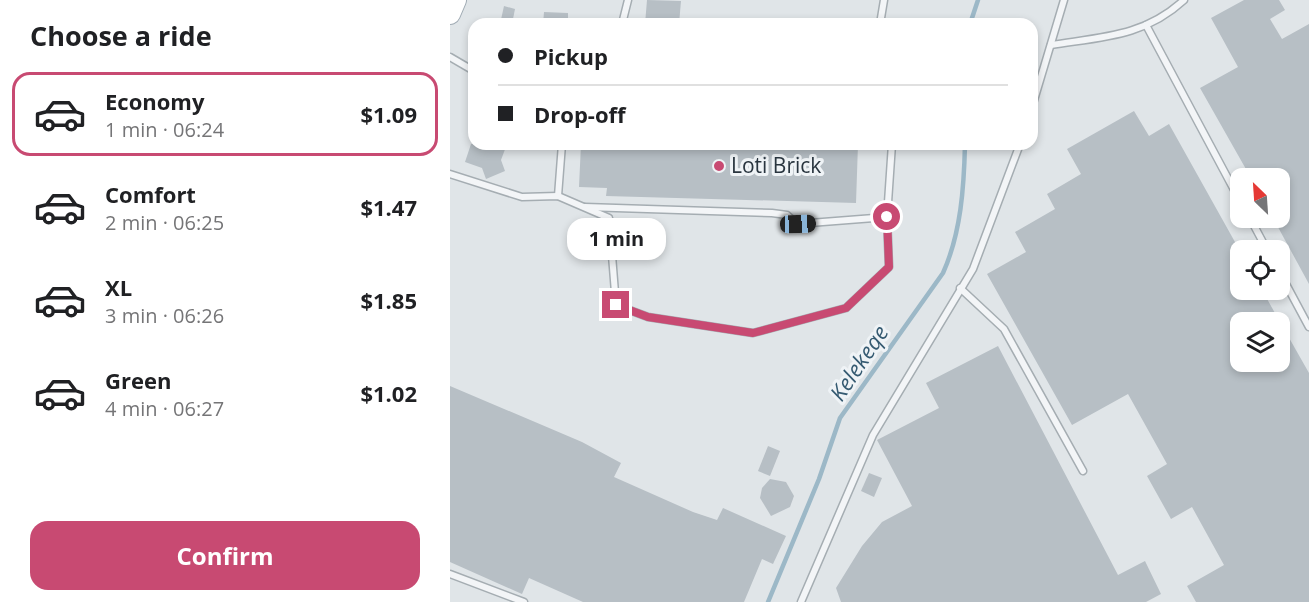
<!DOCTYPE html>
<meta charset="utf-8">
<style>
:root{--surface:#fff;--page:#f6f6f6;--text:#202124;--muted:#757577;--line:#e0e0e0;--accent:#c84a72}
body{margin:0;font-family:"Open Sans",sans-serif;background:var(--page);color:var(--text);height:100vh;display:flex;flex-direction:column;font-size:22px;white-space:nowrap}
*{box-sizing:border-box;margin:0}
p{font-size:20px;color:var(--muted)}
.icon{flex:none;width:33px;height:33px;fill:none;stroke:currentColor;stroke-width:2;stroke-linecap:round;stroke-linejoin:round}
.map{position:relative;flex:1;overflow:hidden}
.side{display:flex;flex-direction:column;background:var(--surface);width:450px}
.side>*{flex:none}
.banner{position:absolute;left:18px;top:18px;width:570px;height:132px;border-radius:18px;box-shadow:0 3px 9px #0003;display:grid;align-content:center;height:132px;padding:0 30px;background:var(--surface)}
.needle{width:39px;rotate:335deg}
.tools{position:absolute;left:780px;top:168px;display:grid;gap:12px}
.tools a{display:grid;place-items:center;width:60px;height:60px;border-radius:12px;background:var(--surface);box-shadow:0 3px 9px #0003;font-size:30px}
.end{position:absolute;width:27px;height:27px;margin:-14px;border:8px solid #c84a72;background:#fff;box-shadow:0 0 0 3px #fff}
.from{border-radius:50%}
.bubble{position:absolute;height:42px;border-radius:18px;background:var(--surface);box-shadow:0 3px 9px #0003;font-size:20px;font-weight:700;line-height:42px;text-align:center}
.car{position:absolute;width:18px;height:36px;margin:-18px -9px;border-radius:8px;box-shadow:0 0 4px 2px #0007;background:linear-gradient(#222 24%,#8ab4d8 0 40%,#222 0 76%,#8ab4d8 0 86%,#222 0)}
.banner b{display:flex;align-items:center;gap:21px;height:57px;font-size:22px}
.banner b+b{border-top:2px solid var(--line)}
.banner i{width:15px;height:15px;background:var(--text)}
ul{padding:0;list-style:none}
li{display:flex;align-items:center;gap:18px;height:84px;margin:0 12px 9px;padding:0 18px;border:3px solid transparent;border-radius:18px}
li div{flex:1}
li b{display:block;font-size:22px}
li em{font-style:normal;font-weight:700}
li.selected{border-color:var(--accent)}
li>.icon{width:54px;height:54px;stroke-width:1.5}
h2{padding:0 30px;font-size:27px;line-height:72px}
.button{display:flex;gap:12px;margin-top:auto;padding:12px 30px}
.button a{flex:1;height:69px;border-radius:18px;background:var(--accent);color:#fff;font-size:24px;font-weight:700;line-height:69px;text-align:center}
main{display:flex;flex:1;min-height:0}
.map>svg:first-child{display:block}
</style>
<main>
<section class="side">
<h2>Choose a ride</h2>
<ul>
<li class="selected"><svg class="icon" aria-label="car" viewBox="0 0 24 24"><path d="M5 17H2v-5l4-1 3-4h7l3 4 3 1v5h-3M9 17h6M6 11h13"/><circle cx="7" cy="17" r="2"/><circle cx="17" cy="17" r="2"/></svg><div><b>Economy</b><p>1 min · 06:24</p></div><em>$1.09</em></li>
<li><svg class="icon" aria-label="car" viewBox="0 0 24 24"><path d="M5 17H2v-5l4-1 3-4h7l3 4 3 1v5h-3M9 17h6M6 11h13"/><circle cx="7" cy="17" r="2"/><circle cx="17" cy="17" r="2"/></svg><div><b>Comfort</b><p>2 min · 06:25</p></div><em>$1.47</em></li>
<li><svg class="icon" aria-label="car" viewBox="0 0 24 24"><path d="M5 17H2v-5l4-1 3-4h7l3 4 3 1v5h-3M9 17h6M6 11h13"/><circle cx="7" cy="17" r="2"/><circle cx="17" cy="17" r="2"/></svg><div><b>XL</b><p>3 min · 06:26</p></div><em>$1.85</em></li>
<li><svg class="icon" aria-label="car" viewBox="0 0 24 24"><path d="M5 17H2v-5l4-1 3-4h7l3 4 3 1v5h-3M9 17h6M6 11h13"/><circle cx="7" cy="17" r="2"/><circle cx="17" cy="17" r="2"/></svg><div><b>Green</b><p>4 min · 06:27</p></div><em>$1.02</em></li>
</ul>
<div class="button"><a>Confirm</a></div>
</section>
<div class="map">
<svg width="859" height="602" viewBox="0 0 859 602">
<rect width="100%" height="100%" fill="#e0e5e8"/>
<g fill="none" stroke-linecap="round" stroke-linejoin="round">
<!-- stream -->
<g stroke="#9cb8c7" stroke-width="4.5">
<polyline points="520,24 528,0"/>
<path d="M318,602l51,-123 21,-61 103,-145c18,-40 21,-86 22,-129"/>
</g>
</g>
<!-- building -->
<g fill="#b7bfc5" fill-rule="evenodd">
<polygon points="197,0 231,1 229,24 195,24"/>
<polygon points="794,0 829,0 835,10 820,19 832,39 859,24 859,284 823,218 830,218 830,178 801,178 750,88 788,67 761,18"/>
<polygon points="54,6 65,9 62,24 50,24"/>
<polygon points="94,12 118,13 118,24 93,24"/>
<path d="M684,111l15,25 20,-12 71,127v39h22l47,83v229h-113l-9,-16 37,-21 -32,-58 -21,12 -24,-43 20,-12 -39,-70 -56,31 -85,-151 39,-22 -11,-20 40,-23 -8,-15 34,-20 -14,-25zM790,322h40v40h-40z"/>
<polygon points="21,144 57,144 51,160 55,171 36,179 32,168 15,162"/>
<polygon points="131,144 408,144 406,203 156,196 157,188 129,187"/>
<polygon points="548,346 668,575 695,561 711,594 696,602 391,602 386,588 412,546 432,522 462,506 427,440 489,408 476,383"/>
<polygon points="0,386 132,442 171,463 164,477 243,512 267,520 273,508 336,536 323,564 312,559 294,602 133,602 79,578 72,594 0,562"/>
<polygon points="318,446 330,451 320,476 308,471"/>
<polygon points="419,473 432,478 424,497 411,491"/>
<polygon points="320,479 336,482 344,496 340,507 321,516 310,498 312,488"/>
</g>
<g fill="none" stroke-linecap="round" stroke-linejoin="round">
<!-- lane casing -->
<g stroke="#a5adb2" stroke-width="9">
<g id="lane">
<polyline points="172,24 178,0"/>
<polyline points="430,24 434,0"/>
<polyline points="696,25 790,201"/>
<path d="M601,45c50,-8 93,-8 133,-45"/>
<polyline points="0,57 24,71"/>
<polyline points="582,107 614,0"/>
<polyline points="0,174 72,197 108,196 159,218 166,305 198,317 303,333 396,308 439,267 437,217 442,144"/>
<polyline points="108,196 112,144"/>
<polyline points="135,207 322,213 337,215 347,224 437,217"/>
<polyline points="800,218 817,250"/>
<polyline points="830,273 859,327"/>
<polyline points="510,288 554,329 633,471"/>
<polyline points="0,574 74,602"/>
<polyline points="351,602 423,435 523,269 570,144"/>
</g>
</g>
<!-- primary casing -->
<g stroke="#a0abb4" stroke-width="22">
<polyline id="primary" points="0,14 6,0"/>
</g>
<!-- lane -->
<use href="#lane" stroke="#f3f5f7" stroke-width="6"/>
<!-- primary -->
<use href="#primary" stroke="#fff" stroke-width="20"/>
</g>
<g fill="none" stroke-linecap="round" stroke-linejoin="round">
<!-- route -->
<polyline stroke="#c84a72" stroke-width="8" points="166,305 198,317 303,333 396,308 439,267 437,217"/>
</g>
<!-- markers -->
<circle fill="#c84a72" stroke="#eff3f6" stroke-width="2" cx="269" cy="166" r="6"/>
<g text-anchor="middle" stroke-width="6" stroke-linejoin="round" paint-order="stroke">
<!-- poi labels -->
<g font-size="21" fill="#29353f" stroke="#eff3f6" text-anchor="start">
<text x="281" y="173">Loti Brick</text>
</g>
<!-- water labels -->
<g font-size="22" font-style="italic" fill="#355a71" stroke="#eff3f6">
<text transform="translate(409 363) rotate(-56)" y="8">Kelekeqe</text>
</g>
</g>
</svg>
<div class="tools">
<a><svg class="needle" viewBox="-14 -14 28 28"><path d="M0-13l5 13h-10z" fill="#e53935"/><path d="M0 13l5-13h-10z" fill="#757577"/></svg></a>
<a><svg class="icon" aria-label="locate" viewBox="0 0 24 24"><circle cx="12" cy="12" r="6"/><path d="M12 2v4M12 18v4M2 12h4M18 12h4"/></svg></a>
<a><svg class="icon" aria-label="layers" viewBox="0 0 24 24"><path d="M12 4l9 5-9 5-9-5zM3 14l9 5 9-5"/></svg></a>
</div>
<i class="end from" style="left:437px;top:217px"></i>
<i class="end" style="left:166px;top:305px"></i>
<div class="bubble" style="left:117px;top:218px;width:99px">1 min</div>
<i class="car" style="left:348px;top:224px;rotate:88deg"></i>
<div class="banner">
<b><i class="from"></i>Pickup</b>
<b><i></i>Drop-off</b>
</div>
</div>
</main>
